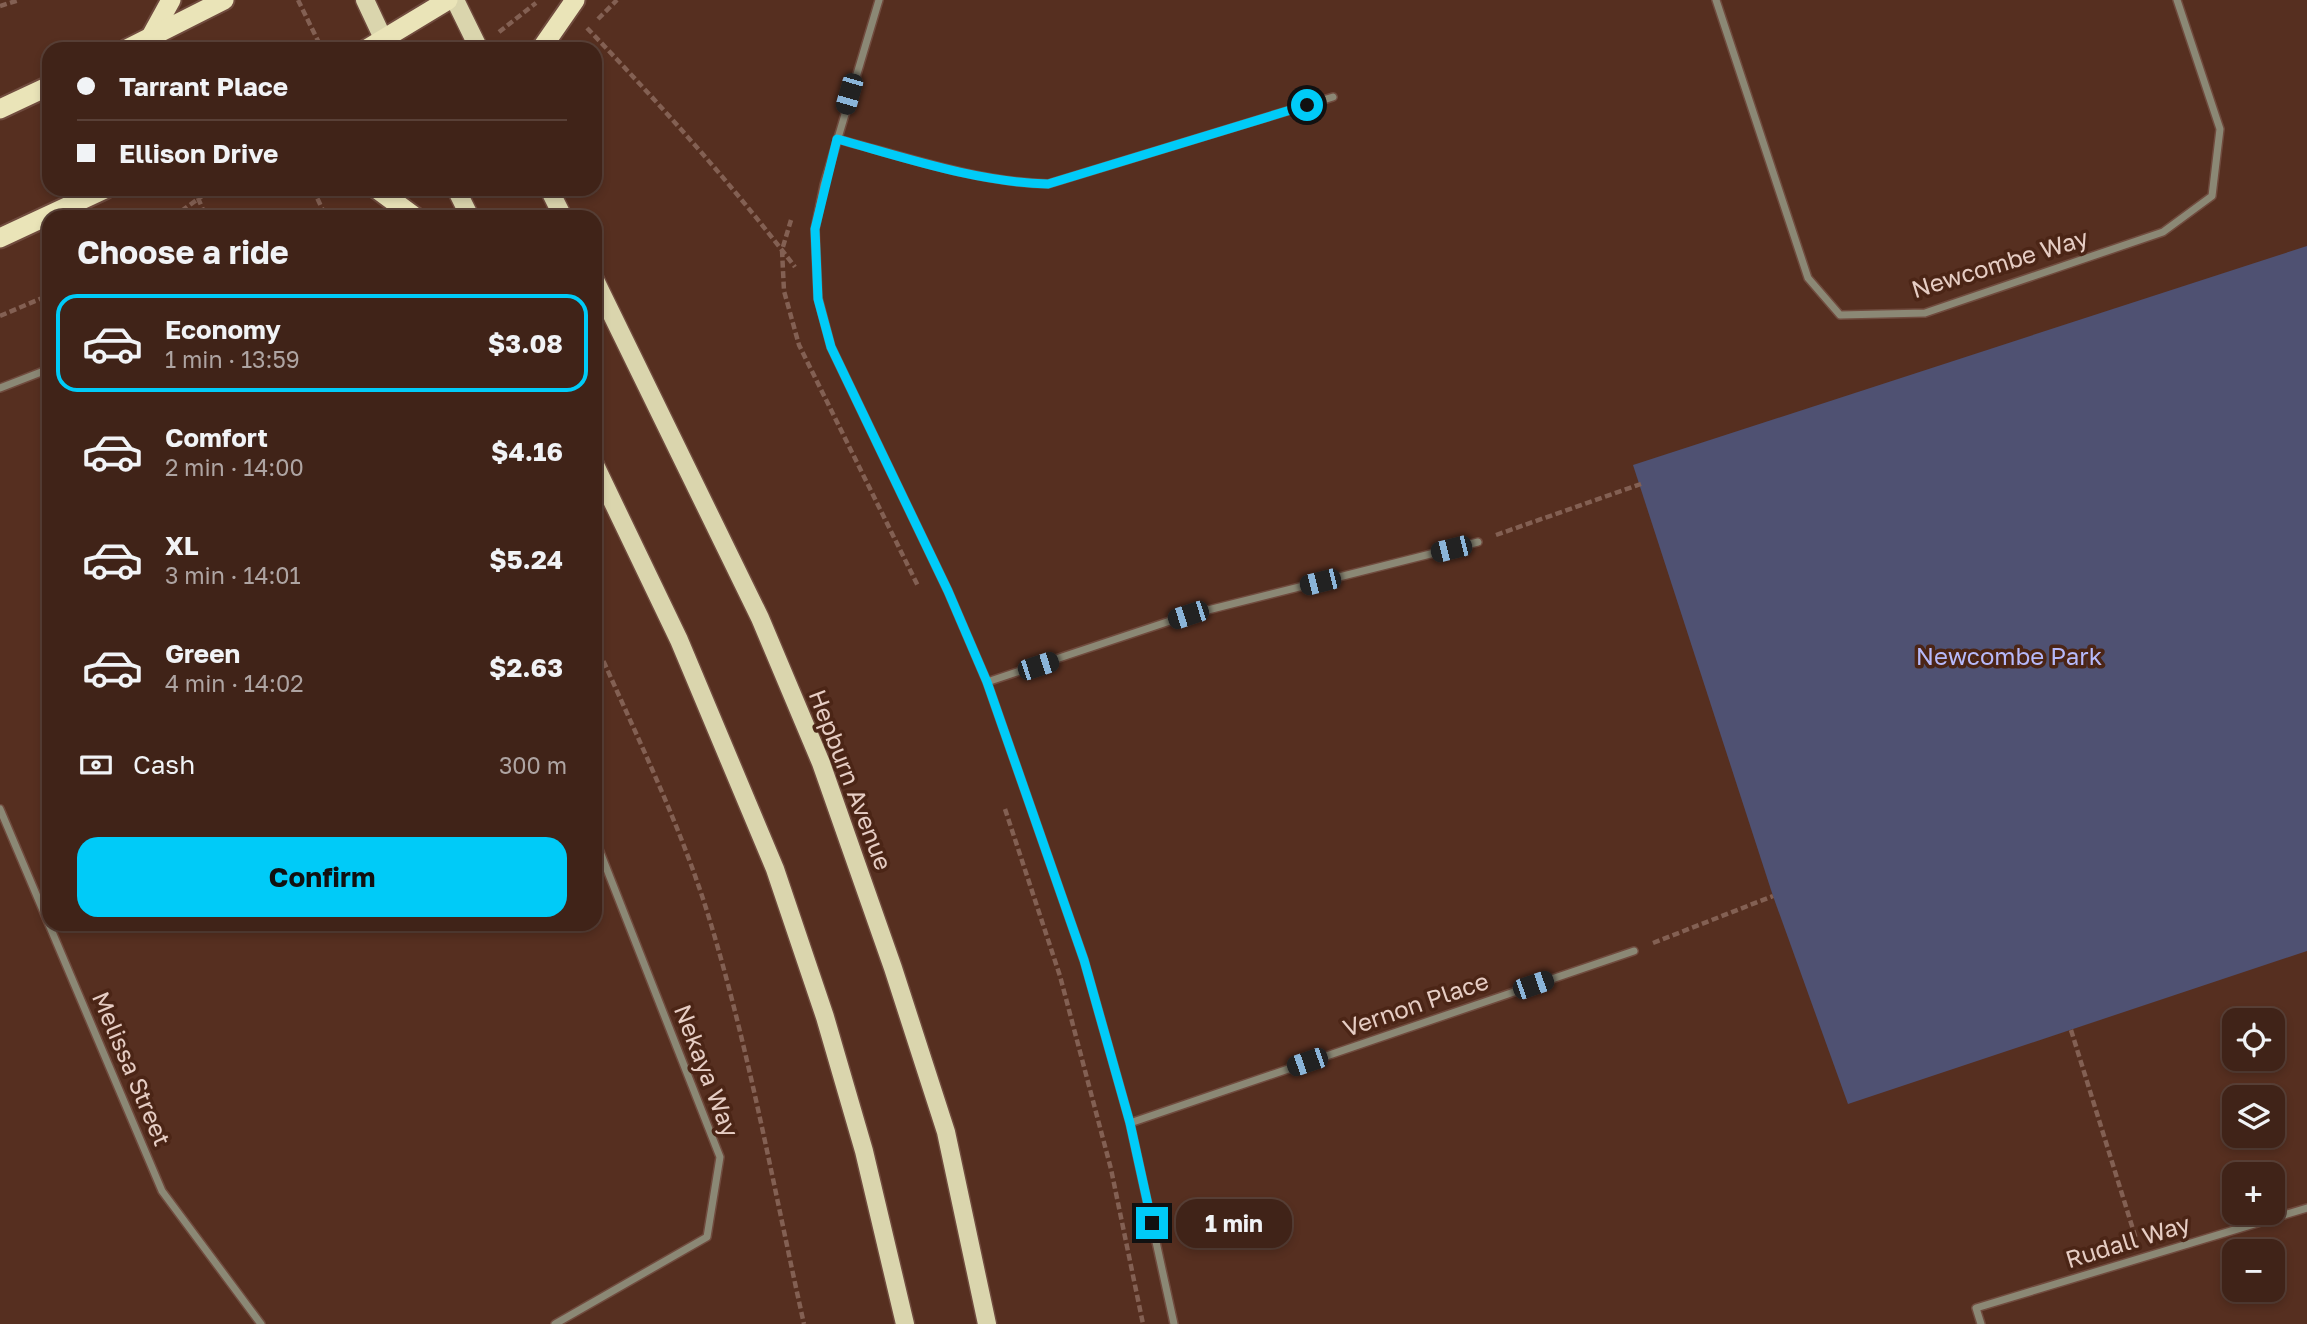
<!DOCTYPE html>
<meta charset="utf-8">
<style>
:root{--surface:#402318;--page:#4b2f25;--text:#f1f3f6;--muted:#aea4a2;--line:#594037;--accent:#00cbf8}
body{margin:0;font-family:"Golos Text",sans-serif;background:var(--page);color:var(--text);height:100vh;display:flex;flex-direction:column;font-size:26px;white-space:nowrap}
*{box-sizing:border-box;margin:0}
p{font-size:23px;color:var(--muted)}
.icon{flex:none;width:38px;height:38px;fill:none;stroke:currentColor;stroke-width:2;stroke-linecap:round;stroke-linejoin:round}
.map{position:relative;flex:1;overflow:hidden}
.details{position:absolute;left:42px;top:210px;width:560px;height:721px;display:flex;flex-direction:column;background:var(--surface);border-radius:21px;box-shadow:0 4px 10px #0003,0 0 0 2px var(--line)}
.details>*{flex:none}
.top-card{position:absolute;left:42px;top:42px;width:560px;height:154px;border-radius:21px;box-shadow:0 4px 10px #0003,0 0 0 2px var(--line);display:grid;align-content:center;height:154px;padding:0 35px;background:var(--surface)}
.fabs{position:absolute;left:2222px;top:1008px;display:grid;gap:14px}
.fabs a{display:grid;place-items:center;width:63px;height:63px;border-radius:14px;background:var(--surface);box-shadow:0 4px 10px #0003,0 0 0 2px var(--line);font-size:35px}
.end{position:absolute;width:32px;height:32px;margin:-16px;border:9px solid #00cbf8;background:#111;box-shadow:0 0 0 4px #111}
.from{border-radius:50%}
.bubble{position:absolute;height:49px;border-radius:21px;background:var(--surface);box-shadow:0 4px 10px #0003,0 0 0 2px var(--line);font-size:23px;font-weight:700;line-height:49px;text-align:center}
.car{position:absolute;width:21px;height:42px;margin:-21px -10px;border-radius:9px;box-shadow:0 0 5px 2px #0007;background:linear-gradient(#222 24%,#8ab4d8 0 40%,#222 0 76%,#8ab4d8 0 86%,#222 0)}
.top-card b{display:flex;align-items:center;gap:24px;height:66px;font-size:26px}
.top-card b+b{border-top:2px solid var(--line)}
.top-card i{width:18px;height:18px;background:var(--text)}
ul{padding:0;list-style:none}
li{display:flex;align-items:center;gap:21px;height:98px;margin:0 14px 10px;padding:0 21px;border:4px solid transparent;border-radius:21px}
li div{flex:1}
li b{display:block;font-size:26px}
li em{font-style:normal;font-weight:700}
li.selected{border-color:var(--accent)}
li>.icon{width:63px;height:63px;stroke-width:1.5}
h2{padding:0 35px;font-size:32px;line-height:84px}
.pay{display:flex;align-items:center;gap:18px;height:77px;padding:0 35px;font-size:26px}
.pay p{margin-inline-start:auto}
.cta{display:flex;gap:14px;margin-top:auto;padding:14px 35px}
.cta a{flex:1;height:80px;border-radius:21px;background:var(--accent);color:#111;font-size:28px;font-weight:700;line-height:80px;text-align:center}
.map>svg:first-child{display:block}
</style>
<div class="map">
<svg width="2307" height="1324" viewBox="0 0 2307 1324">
<rect width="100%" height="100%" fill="#562f20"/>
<!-- green -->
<polygon fill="#4f5172" points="2307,246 2307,951 1848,1104 1773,896 1633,465"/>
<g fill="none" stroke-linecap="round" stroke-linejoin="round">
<!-- minor casing -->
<g stroke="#704b3e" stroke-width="10">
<g id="minor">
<polyline points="879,0 824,185 815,229 818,298 831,347 948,591 987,682 1084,960 1130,1123 1174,1324"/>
<polyline points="1716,0 1808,278 1840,315 1925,313 2163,232 2212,196 2220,129 2177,0"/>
<path d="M837,139c69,18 139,43 211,45l285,-87"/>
<polyline points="0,388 49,369"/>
<polyline points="987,682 1188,615 1478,542"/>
<polyline points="0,809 162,1191 261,1324"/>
<polyline points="1130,1123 1634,951"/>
<polyline points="555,1324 707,1237 720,1157 595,839"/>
<polyline points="1981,1324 1976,1308 2307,1208"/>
</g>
</g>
<!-- primary casing -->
<g stroke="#704b3e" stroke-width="21">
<g id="primary">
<polyline points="365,0 388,49"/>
<polyline points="455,0 479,49"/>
<polyline points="456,189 470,217"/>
<polyline points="549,189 563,217"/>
<polyline points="595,280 760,618 821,763 893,968 946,1132 987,1324"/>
<polyline points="595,465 679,640 775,869 825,1017 864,1151 905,1324"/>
</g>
</g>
<!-- trunk casing -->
<g stroke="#704b3e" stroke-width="23">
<g id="trunk">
<polyline points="150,38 171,0"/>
<polyline points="127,49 224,0"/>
<polyline points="367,49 448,0"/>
<polyline points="541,49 575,0"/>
<polyline points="0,109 49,86"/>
<polyline points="377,189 415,217"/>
<polyline points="0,238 105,189"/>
</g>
</g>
<!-- path -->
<g stroke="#836053" stroke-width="4.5" stroke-dasharray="7 3.5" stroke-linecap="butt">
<polyline points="298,0 322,49"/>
<polyline points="0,6 19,0"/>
<polyline points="598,19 617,0"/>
<path d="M587,28c73,76 144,155 208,239"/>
<polyline points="499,32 536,3"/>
<polyline points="313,189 326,217"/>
<polyline points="198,198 206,217"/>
<polyline points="173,217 212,189"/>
<polyline points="791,220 782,250 784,291 799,345 918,586"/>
<polyline points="0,316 49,295"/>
<polyline points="1496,535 1641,484"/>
<path d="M595,642c40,91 86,183 115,279 40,132 64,269 94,403"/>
<polyline points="1005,809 1060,976 1111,1169 1143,1324"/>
<polyline points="1653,943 1773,896"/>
<polyline points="2071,1030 2136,1239"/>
</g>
<!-- minor -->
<use href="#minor" stroke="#8b8875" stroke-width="7"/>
<!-- primary -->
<use href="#primary" stroke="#dad5ad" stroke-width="18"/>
<!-- trunk -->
<use href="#trunk" stroke="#eae4b8" stroke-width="19"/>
</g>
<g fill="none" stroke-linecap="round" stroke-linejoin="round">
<!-- route -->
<path stroke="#00cbf8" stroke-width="9" d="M1152,1223l-22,-100 -46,-163 -97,-278 -39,-91 -117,-244 -13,-48 -3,-70 22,-90c69,19 139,43 211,45l259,-79"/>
</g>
<g text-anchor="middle" stroke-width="7" stroke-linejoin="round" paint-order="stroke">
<!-- street labels -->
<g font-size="24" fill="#e6cdc4" stroke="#4b2516">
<text transform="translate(2000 264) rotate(-17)" y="8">Newcombe Way</text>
<text transform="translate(850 780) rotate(69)" y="8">Hepburn Avenue</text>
<text transform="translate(1416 1005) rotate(-19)" y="8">Vernon Place</text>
<text transform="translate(131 1069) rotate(67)" y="8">Melissa Street</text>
<text transform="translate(706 1071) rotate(69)" y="8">Nekaya Way</text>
<text transform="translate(2128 1242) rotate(-17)" y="8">Rudall Way</text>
</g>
<!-- park labels -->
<g font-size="24" fill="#b6b9fa" stroke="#4b2516">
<text x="2009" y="665">Newcombe Park</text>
</g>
</g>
</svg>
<div class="fabs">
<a><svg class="icon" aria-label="locate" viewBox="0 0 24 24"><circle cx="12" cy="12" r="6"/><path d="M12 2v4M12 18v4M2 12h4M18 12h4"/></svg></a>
<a><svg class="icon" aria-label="layers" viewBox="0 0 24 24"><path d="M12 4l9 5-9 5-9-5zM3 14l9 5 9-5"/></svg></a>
<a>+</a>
<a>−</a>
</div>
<i class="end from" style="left:1307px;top:105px"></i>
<i class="end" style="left:1152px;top:1223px"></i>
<div class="bubble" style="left:1176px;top:1199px;width:116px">1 min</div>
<i class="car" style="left:849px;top:94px;rotate:196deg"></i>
<i class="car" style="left:1451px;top:549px;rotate:256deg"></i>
<i class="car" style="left:1320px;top:582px;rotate:256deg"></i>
<i class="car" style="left:1188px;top:615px;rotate:252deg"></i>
<i class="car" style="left:1038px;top:666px;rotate:72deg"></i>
<i class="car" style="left:1533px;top:985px;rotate:71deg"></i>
<i class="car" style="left:1307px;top:1062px;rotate:251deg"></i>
<div class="top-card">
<b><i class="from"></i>Tarrant Place</b>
<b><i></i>Ellison Drive</b>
</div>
<section class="details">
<h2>Choose a ride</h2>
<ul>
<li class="selected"><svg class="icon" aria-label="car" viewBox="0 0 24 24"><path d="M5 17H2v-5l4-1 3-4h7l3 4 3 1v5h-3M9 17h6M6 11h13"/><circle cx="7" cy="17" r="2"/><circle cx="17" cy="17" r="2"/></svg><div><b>Economy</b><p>1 min · 13:59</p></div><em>$3.08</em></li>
<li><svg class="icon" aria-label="car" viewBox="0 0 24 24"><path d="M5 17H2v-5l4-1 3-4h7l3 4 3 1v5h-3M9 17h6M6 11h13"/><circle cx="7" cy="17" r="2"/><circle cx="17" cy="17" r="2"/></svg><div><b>Comfort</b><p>2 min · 14:00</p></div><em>$4.16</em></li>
<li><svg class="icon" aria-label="car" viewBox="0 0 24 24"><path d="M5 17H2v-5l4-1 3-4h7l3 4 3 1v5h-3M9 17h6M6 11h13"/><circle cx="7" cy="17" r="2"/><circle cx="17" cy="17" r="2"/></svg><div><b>XL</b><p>3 min · 14:01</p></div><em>$5.24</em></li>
<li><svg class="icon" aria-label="car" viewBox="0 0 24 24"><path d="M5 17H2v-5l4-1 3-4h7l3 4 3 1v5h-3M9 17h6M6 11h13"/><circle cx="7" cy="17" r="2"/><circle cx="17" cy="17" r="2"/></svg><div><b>Green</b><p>4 min · 14:02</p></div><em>$2.63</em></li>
</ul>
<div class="pay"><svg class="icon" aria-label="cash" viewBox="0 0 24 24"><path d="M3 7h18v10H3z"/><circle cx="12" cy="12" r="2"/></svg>Cash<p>300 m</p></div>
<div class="cta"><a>Confirm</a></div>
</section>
</div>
